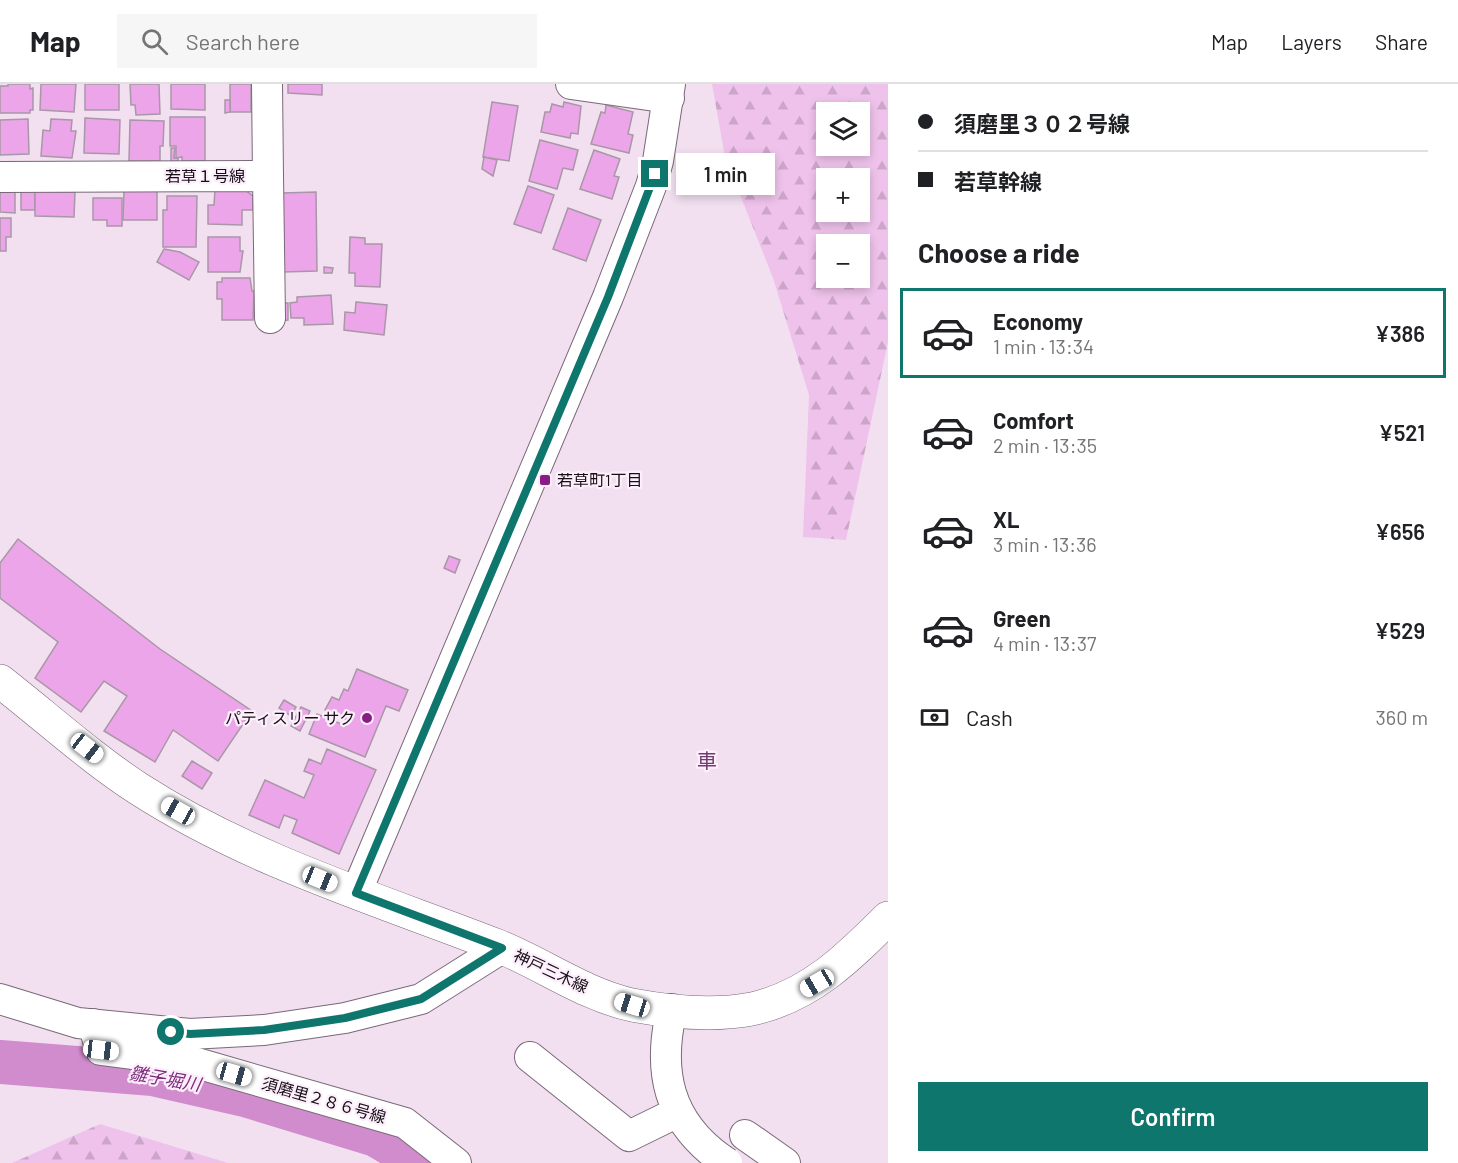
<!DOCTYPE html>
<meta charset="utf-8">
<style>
:root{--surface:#fff;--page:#f6f6f6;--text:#202124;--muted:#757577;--line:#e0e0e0;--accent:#0f766e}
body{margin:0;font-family:Barlow,"Noto Sans JP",sans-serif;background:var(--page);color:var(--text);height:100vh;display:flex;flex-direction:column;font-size:22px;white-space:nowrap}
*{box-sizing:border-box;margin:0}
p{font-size:20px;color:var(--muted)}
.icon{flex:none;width:33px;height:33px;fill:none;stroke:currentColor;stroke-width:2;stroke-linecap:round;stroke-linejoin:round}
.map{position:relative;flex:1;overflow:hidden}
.drawer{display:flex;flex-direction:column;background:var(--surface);width:570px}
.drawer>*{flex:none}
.banner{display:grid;align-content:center;height:132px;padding:0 30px;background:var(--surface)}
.tools{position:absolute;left:816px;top:18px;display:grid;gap:12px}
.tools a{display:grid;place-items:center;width:54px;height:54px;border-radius:0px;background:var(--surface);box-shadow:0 3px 9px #0003;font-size:30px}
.end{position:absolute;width:27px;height:27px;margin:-14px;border:8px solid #0f766e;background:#fff;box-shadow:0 0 0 3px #fff}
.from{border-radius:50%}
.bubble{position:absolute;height:42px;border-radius:0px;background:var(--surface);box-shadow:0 3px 9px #0003;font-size:20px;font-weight:600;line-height:42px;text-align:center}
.car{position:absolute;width:18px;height:36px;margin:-18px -9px;border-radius:8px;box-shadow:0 0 4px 2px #0007;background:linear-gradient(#fff 24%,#345 0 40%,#fff 0 76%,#345 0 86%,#fff 0)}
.banner b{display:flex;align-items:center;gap:21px;height:57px;font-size:22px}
.banner b+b{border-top:2px solid var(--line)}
.banner i{width:15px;height:15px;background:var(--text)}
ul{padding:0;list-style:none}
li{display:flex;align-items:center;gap:18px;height:90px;margin:0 12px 9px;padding:0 18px;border:3px solid transparent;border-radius:0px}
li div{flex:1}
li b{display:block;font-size:22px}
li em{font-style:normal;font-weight:600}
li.current{border-color:var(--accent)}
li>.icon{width:54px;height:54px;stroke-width:1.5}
h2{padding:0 30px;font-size:27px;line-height:72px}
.pay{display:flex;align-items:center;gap:15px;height:66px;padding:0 30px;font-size:22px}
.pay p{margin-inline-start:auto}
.action{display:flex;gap:12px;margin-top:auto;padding:12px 30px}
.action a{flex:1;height:69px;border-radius:0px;background:var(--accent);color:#fff;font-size:24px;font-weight:600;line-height:69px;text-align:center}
header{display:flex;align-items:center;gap:36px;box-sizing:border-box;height:84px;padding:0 30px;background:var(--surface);border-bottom:2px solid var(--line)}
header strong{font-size:28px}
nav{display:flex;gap:33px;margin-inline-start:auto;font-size:21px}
.search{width:420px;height:54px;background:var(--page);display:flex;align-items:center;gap:15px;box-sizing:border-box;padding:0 21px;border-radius:0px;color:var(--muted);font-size:22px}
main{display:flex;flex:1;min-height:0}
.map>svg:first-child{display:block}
</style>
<header>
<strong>Map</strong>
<div class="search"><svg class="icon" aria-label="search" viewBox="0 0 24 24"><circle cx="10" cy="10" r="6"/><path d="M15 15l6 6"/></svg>Search here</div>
<nav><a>Map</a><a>Layers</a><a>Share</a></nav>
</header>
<main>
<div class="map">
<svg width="888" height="1079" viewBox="0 0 888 1079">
<defs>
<pattern id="forest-firs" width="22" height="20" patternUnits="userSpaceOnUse" patternTransform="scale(1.5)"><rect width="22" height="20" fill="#efc2eb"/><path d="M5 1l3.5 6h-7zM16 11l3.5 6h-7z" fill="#cca6c9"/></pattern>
</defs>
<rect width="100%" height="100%" fill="#f2e0f0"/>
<!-- forest -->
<g fill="url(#forest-firs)" fill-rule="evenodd">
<path d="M712,0h176v258l-42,198 -43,-3 6,-142 -36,-117 -48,-121zM826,28h34v34h-34zM826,94h34v34h-34zM826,160h34v34h-34z"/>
<polygon points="100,1040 228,1079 12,1079"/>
</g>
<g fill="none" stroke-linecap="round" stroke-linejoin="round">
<!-- river -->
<polyline stroke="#d18ccd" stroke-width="44" points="0,978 153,990 245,1011 376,1051 424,1079"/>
</g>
<!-- building -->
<g fill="#eca5e8" stroke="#a897a7" stroke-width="1.5">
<polygon points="8,0 30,0 30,5 33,4 33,26 30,26 30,29 0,29 0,2 8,2"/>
<polygon points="41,0 76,0 74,28 40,26"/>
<rect x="85" y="0" width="34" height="26"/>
<polygon points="130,0 159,0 160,30 136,31 135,21 131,21"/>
<polygon points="171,0 205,0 205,26 171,25"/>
<rect x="230" y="0" width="21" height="28"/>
<polygon points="288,0 322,0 322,11 288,9"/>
<polygon points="225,16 230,16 230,28 225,29"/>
<polygon points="492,18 518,22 509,77 483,73"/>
<polygon points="564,18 581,22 578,50 571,49 570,54 541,48 545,28 550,28 552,20 563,23"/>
<polygon points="606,21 633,28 628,50 633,51 629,69 591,60 601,28 605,29"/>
<polygon points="170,33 205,33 205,77 182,77 182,73 176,74 176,62 170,62"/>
<polygon points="85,34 120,36 119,70 84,69"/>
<polygon points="28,35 29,70 0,71 0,36"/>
<polygon points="51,35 72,36 71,47 76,47 72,74 41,72 43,46 50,47"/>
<polygon points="130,36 164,37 163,62 160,62 160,77 129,77"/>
<polygon points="540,56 578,66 573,86 563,84 557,105 529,97"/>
<polygon points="171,64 175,64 174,74 178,74 178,80 171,80"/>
<polygon points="594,66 620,75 614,92 619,93 612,115 580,105"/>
<polygon points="484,73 497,76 493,92 482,85"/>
<polygon points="528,102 554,111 541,149 514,140"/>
<polygon points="215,106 246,107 253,112 253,126 242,126 242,141 208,140 208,121 214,121"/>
<polygon points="0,107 15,107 15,129 0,128"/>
<rect x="21" y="107" width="14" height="19"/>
<polygon points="35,107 75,108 74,133 35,132"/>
<polygon points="124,107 157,107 157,136 123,136"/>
<polygon points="316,108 317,187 283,188 282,109"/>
<polygon points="167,112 197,112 196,163 163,163 163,126 167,126"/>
<polygon points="93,114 122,114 122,142 107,142 107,136 93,136"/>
<polygon points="568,124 601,136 586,177 553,165"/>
<polygon points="0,134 11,134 11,153 6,153 6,167 0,167"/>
<polygon points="208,153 240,153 240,167 243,167 240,188 208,188"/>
<polygon points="350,153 365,154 365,160 382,160 380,203 355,202 355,189 349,189"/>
<polygon points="164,165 180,168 199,178 189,196 157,178"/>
<polygon points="324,183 333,184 332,189 324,189"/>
<polygon points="222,194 250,194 252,207 254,207 253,236 222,236 222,215 217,215 217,198 222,198"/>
<polygon points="331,211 333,240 304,241 304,234 291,234 290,219 297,218 297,213"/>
<polygon points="356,218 387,221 384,251 344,246 345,228 355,229"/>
<polygon points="280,219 288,219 288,236 281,237"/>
<polygon points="18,455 160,565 252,627 218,677 173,646 155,678 104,647 127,612 104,597 81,628 35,594 58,558 0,514 0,479"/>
<polygon points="449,472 460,476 455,489 444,484"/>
<polygon points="357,585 408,606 399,627 386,622 365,673 309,650 317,630 346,642 348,636 325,626 332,613 339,616 344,605 348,607"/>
<polygon points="284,616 296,623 291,632 279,624"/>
<polygon points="301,623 310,627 300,647 291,642"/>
<polygon points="327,665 376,686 339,770 292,749 297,736 284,731 279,744 249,731 265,696 304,714 314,691 304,687 309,675 321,680"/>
<polygon points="192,677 212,689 202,705 182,692"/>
</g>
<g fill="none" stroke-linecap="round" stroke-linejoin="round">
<!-- minor casing -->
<g stroke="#796978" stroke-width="32">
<g id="minor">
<polyline points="267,0 268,92"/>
<polyline points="571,0 669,14"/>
<polyline points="0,93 268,92 270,234"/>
<polyline points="356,809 608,213 651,102 658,77 670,0"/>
<polyline points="0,915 78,939 190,950 264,946 345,934 421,915 502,864"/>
<path d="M672,925c-15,62 -4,112 49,150"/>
<polyline points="93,940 101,966 193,978 405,1039 456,1079"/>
<polyline points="530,973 629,1052 678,1028"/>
<polyline points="745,1051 785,1079"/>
</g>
</g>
<!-- major casing -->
<g stroke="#796978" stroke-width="34">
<path id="major" d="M0,597c45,35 91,77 139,108 110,71 238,110 359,157 45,18 85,48 134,59 37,7 83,11 120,4 58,-13 96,-51 136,-91"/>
</g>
<!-- minor -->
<use href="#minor" stroke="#fff" stroke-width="30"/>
<!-- major -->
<use href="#major" stroke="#fff" stroke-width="33"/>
<!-- minor-bridge casing -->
<g stroke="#796978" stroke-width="32" stroke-linecap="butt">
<polyline id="minor-bridge" points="721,1075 727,1079"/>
</g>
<!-- minor-bridge -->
<use href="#minor-bridge" stroke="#fff" stroke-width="30"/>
</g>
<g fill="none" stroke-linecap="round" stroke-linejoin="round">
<!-- route -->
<polyline stroke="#0f766e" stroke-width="8" points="171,948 190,950 264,946 345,934 421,915 502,864 356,809 608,213 655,90"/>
</g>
<!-- markers -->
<g fill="#871e85" stroke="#fdeefc" stroke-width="2">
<rect x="539" y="390" width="12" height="12" rx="3"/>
<circle cx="367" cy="634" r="6"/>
</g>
<g text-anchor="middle" stroke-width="4.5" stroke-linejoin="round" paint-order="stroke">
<!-- street labels -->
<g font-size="16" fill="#160f15" stroke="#fdeefc">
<text x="205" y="98">若草１号線</text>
<text transform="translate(551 887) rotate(25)" y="6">神戸三木線</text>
<text transform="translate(324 1016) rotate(16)" y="6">須磨里２８６号線</text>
</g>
<!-- poi labels -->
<g font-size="16" fill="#160f15" stroke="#fdeefc" text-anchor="start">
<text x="557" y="402">若草町1丁目</text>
<text x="355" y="640" text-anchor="end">パティスリー サク</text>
</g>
<!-- water labels -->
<g font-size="18" font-style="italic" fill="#7d2c7b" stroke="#fdeefc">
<text transform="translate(165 995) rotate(10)" y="6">雛子堀川</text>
</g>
<!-- quarter labels -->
<g font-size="20" fill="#6f3c6d" stroke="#fdeefc">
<text x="707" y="684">車</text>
</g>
</g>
</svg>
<div class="tools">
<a><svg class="icon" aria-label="layers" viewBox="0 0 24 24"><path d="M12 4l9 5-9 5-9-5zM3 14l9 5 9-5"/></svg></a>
<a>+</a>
<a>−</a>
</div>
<i class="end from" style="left:171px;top:948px"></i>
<i class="end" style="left:655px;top:90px"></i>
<div class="bubble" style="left:676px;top:69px;width:99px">1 min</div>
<i class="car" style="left:87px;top:664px;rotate:128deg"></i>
<i class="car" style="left:178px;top:727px;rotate:299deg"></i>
<i class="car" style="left:320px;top:795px;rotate:112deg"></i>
<i class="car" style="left:817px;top:899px;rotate:240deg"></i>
<i class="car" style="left:632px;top:921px;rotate:287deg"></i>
<i class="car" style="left:101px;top:966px;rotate:97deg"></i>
<i class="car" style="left:234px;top:990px;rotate:106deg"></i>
</div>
<section class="drawer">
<div class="banner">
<b><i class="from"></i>須磨里３０２号線</b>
<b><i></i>若草幹線</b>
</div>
<h2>Choose a ride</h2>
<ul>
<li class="current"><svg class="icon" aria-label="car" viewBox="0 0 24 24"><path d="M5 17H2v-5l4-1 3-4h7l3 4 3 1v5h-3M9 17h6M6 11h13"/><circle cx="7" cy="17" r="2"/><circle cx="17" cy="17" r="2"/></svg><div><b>Economy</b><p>1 min · 13:34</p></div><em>¥386</em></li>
<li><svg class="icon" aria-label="car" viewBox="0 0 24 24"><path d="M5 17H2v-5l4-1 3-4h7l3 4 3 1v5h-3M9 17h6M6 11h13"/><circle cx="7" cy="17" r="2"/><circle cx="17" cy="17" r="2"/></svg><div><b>Comfort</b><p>2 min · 13:35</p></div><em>¥521</em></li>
<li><svg class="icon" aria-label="car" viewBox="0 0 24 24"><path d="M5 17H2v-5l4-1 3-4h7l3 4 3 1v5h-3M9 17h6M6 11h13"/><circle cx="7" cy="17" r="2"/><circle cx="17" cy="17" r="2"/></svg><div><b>XL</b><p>3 min · 13:36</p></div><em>¥656</em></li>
<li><svg class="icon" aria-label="car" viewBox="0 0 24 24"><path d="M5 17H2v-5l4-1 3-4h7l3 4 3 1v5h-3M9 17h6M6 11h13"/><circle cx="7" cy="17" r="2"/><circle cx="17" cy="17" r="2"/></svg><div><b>Green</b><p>4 min · 13:37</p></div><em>¥529</em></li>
</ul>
<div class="pay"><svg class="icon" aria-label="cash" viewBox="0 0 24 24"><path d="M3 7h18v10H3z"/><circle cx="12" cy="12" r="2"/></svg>Cash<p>360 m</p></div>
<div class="action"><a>Confirm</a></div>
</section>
</main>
